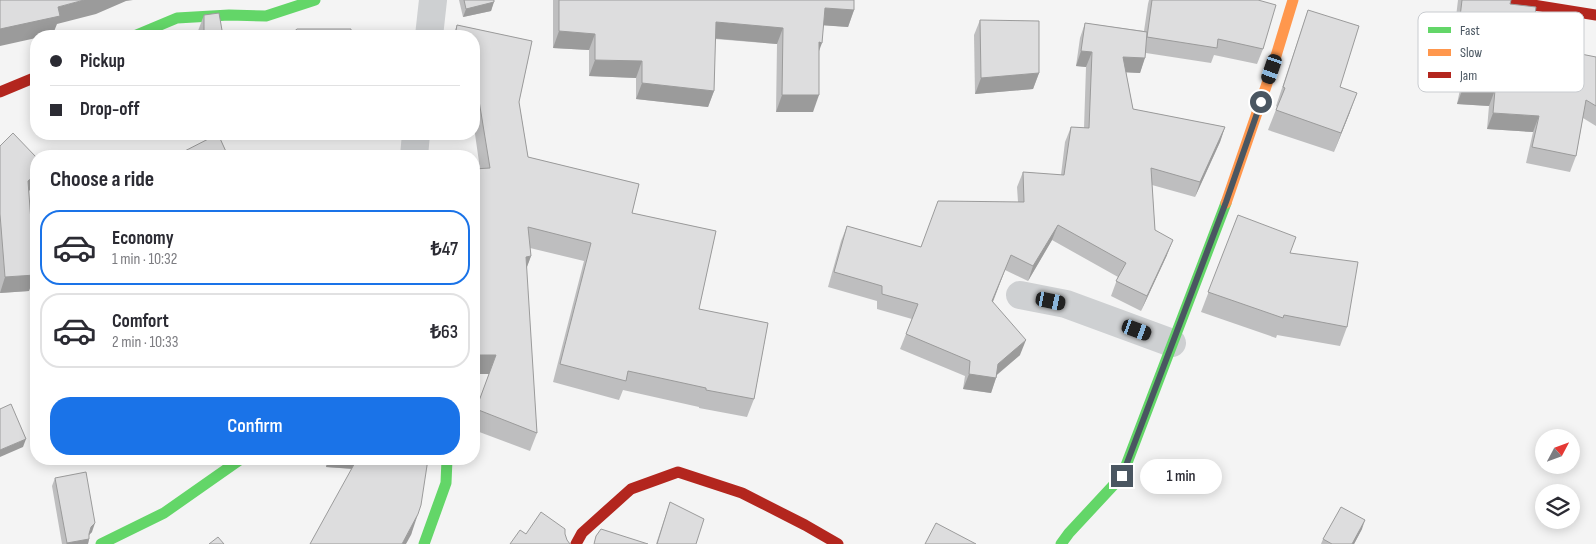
<!DOCTYPE html>
<meta charset="utf-8">
<style>
:root{--surface:#fff;--page:#f2f2f3;--text:#2b2b33;--muted:#7c7c81;--line:#e1e1e2;--accent:#1a73e8}
body{margin:0;font-family:"Sofia Sans Condensed",sans-serif;background:var(--page);color:var(--text);height:100vh;display:flex;flex-direction:column;font-size:19px;white-space:nowrap}
*{box-sizing:border-box;margin:0}
p{font-size:16px;color:var(--muted)}
.icon{flex:none;width:28px;height:28px;fill:none;stroke:currentColor;stroke-width:2;stroke-linecap:round;stroke-linejoin:round}
.map{position:relative;flex:1;overflow:hidden}
.sheet{position:absolute;left:30px;top:150px;width:450px;height:315px;display:flex;flex-direction:column;background:var(--surface);border-radius:20px;box-shadow:0 2px 12px #0003}
.sheet>*{flex:none}
.hud{position:absolute;left:30px;top:30px;width:450px;height:110px;border-radius:20px;box-shadow:0 2px 12px #0003;display:grid;align-content:center;height:110px;padding:0 20px;background:var(--surface)}
.needle{width:32px;rotate:49deg}
.tools{position:absolute;left:1535px;top:429px;display:grid;gap:10px}
.tools a{display:grid;place-items:center;width:45px;height:45px;border-radius:50%;background:var(--surface);box-shadow:0 2px 12px #0003;font-size:25px}
.end{position:absolute;width:22px;height:22px;margin:-11px;border:6px solid #4a5661;background:#fff;box-shadow:0 0 0 2px #fff}
.from{border-radius:50%}
.bubble{position:absolute;height:35px;border-radius:18px;background:var(--surface);box-shadow:0 2px 12px #0003;font-size:16px;font-weight:600;line-height:35px;text-align:center}
.car{position:absolute;width:15px;height:30px;margin:-15px -8px;border-radius:6px;box-shadow:0 0 4px 1px #0007;background:linear-gradient(#222 24%,#8ab4d8 0 40%,#222 0 76%,#8ab4d8 0 86%,#222 0)}
.hud b{display:flex;align-items:center;gap:18px;height:48px;font-size:19px}
.hud b+b{border-top:1px solid var(--line)}
.hud i{width:12px;height:12px;background:var(--text)}
ul{padding:0;list-style:none}
li{display:flex;align-items:center;gap:15px;height:75px;margin:0 10px 8px;padding:0 10px;border:2px solid var(--line);border-radius:20px}
li div{flex:1}
li b{display:block;font-size:19px}
li em{font-style:normal;font-weight:600}
li.selected{border-color:var(--accent)}
li>.icon{width:45px;height:45px;stroke-width:1.5}
h2{padding:0 20px;font-size:22px;line-height:60px}
.primary-button{display:flex;gap:10px;margin-top:auto;padding:10px 20px}
.primary-button a{flex:1;height:58px;border-radius:20px;background:var(--accent);color:#fff;font-size:20px;font-weight:600;line-height:58px;text-align:center}
.map>svg:first-child{display:block}
</style>
<div class="map">
<svg width="1596" height="544" viewBox="0 0 1596 544">
<rect width="100%" height="100%" fill="#f4f4f4"/>
<g fill="none" stroke-linecap="round" stroke-linejoin="round">
<!-- street -->
<g stroke="#ced0d2" stroke-width="28">
<polyline points="429,36 433,0"/>
<polyline points="414,156 416,134"/>
<polyline points="1020,295 1066,304 1172,343"/>
</g>
<!-- fast -->
<g stroke="#63d668" stroke-width="11">
<polyline points="134,36 177,18 229,15 266,16 315,0"/>
<polyline points="101,544 164,513 241,459"/>
<polyline points="424,544 446,483 447,459"/>
<polyline points="1061,544 1069,533 1122,476 1226,203"/>
</g>
<!-- slow -->
<polyline stroke="#ff974d" stroke-width="11" points="1226,203 1272,69 1293,0"/>
<!-- jam -->
<g stroke="#b3261e" stroke-width="11">
<polyline points="1502,0 1596,15"/>
<polyline points="0,92 36,77"/>
<polyline points="576,544 582,533 631,489 678,472 742,493 805,525 838,544"/>
</g>
</g>
<!-- wall -->
<g fill="#bebebf">
<polygon points="459,0 494,0 491,11 463,17"/>
<polygon points="553,0 854,0 854,10 848,27 823,25 819,51 813,112 776,112 777,44 715,39 714,91 708,107 636,99 636,78 589,76 589,50 553,48"/>
<polygon points="1149,0 1258,0 1263,49 1257,64 1214,55 1211,63 1146,53 1140,73 1126,72 1133,109 1225,127 1220,142 1195,197 1152,185 1155,230 1167,255 1141,311 1111,296 1118,277 1052,240 1028,281 1005,270 993,302 1020,355 997,375 991,393 963,389 965,376 900,349 912,319 877,309 877,301 828,287 841,241 847,226 921,247 1018,202 1017,187 1023,172 1061,175 1065,142 1071,127 1084,128 1086,67 1076,66 1080,38 1085,23 1144,31 1148,4"/>
<polygon points="1458,0 1511,0 1510,4 1531,44 1596,57 1596,126 1583,118 1576,156 1570,172 1526,163 1533,132 1487,129 1489,106 1457,104 1466,61 1451,59"/>
<polygon points="1308,10 1350,112 1334,152 1268,130 1277,107 1276,106"/>
<polygon points="204,15 223,36 196,36"/>
<polygon points="980,20 1039,73 1033,89 975,94 974,35"/>
<polygon points="457,25 532,41 519,102 528,157 639,184 632,213 716,231 699,309 768,323 754,399 747,417 699,408 699,407 623,390 619,400 553,382 584,261 530,248 531,256 526,269 537,433 530,451 474,430 474,415 489,374 474,374 474,169 480,169 474,127 474,36 453,36"/>
<polygon points="0,146 29,191 29,291 0,293"/>
<polygon points="1238,215 1290,253 1347,327 1340,346 1277,335 1276,338 1201,312"/>
<polygon points="327,459 428,459 411,535 352,469 326,467"/>
<polygon points="55,478 92,532 89,535 89,539 88,544 62,544 52,486"/>
<polygon points="670,502 696,544 656,544"/>
<polygon points="1362,529 1354,544 1321,544 1323,539"/>
</g>
<!-- shaded-wall -->
<g fill="#9b9b9b">
<polygon points="84,0 133,0 126,1 96,14 57,24 53,34 44,36 36,36 36,38 0,46 0,29 58,7"/>
<polygon points="494,2 491,11 463,17 466,9"/>
<polygon points="825,8 854,10 848,27 819,25"/>
<polygon points="716,22 783,28 777,44 710,38"/>
<polygon points="559,31 595,34 589,50 553,48"/>
<polygon points="819,42 822,43 816,59"/>
<polygon points="1457,43 1472,45 1466,61 1451,59"/>
<polygon points="1081,51 1092,52 1086,67 1076,66"/>
<polygon points="1123,57 1145,58 1140,73 1118,72"/>
<polygon points="595,60 642,61 636,78 589,76"/>
<polygon points="1039,73 1033,89 975,94 981,78"/>
<polygon points="642,83 714,91 708,107 636,99"/>
<polygon points="1463,88 1495,90 1489,106 1457,104"/>
<polygon points="1357,93 1350,112 1334,152 1341,133"/>
<polygon points="782,95 819,95 813,112 776,112"/>
<polygon points="1493,113 1539,116 1533,132 1487,129"/>
<polygon points="1225,127 1220,142 1195,197 1200,182"/>
<polygon points="199,134 303,134 199,136"/>
<polygon points="36,174 36,184 23,197 28,181"/>
<polygon points="1058,225 1052,240 1028,281 1033,266"/>
<polygon points="1173,240 1167,255 1141,311 1147,296"/>
<polygon points="1011,255 1005,270 987,316 992,301"/>
<polygon points="531,256 524,275 526,257"/>
<polygon points="35,275 29,291 0,293 5,277"/>
<polygon points="1026,340 1020,355 994,377 996,378 991,393 963,389 969,374 998,364"/>
<polygon points="474,355 496,355 489,374 474,374"/>
<polygon points="26,439 23,447 0,457 0,450"/>
<polygon points="329,459 359,459 356,469 326,467"/>
<polygon points="418,514 411,535 406,544 402,544"/>
<polygon points="1365,520 1362,529 1354,544 1352,544"/>
<polygon points="95,523 92,532 88,536 91,527"/>
<polygon points="89,539 88,544 66,544 67,543"/>
</g>
<!-- building -->
<g fill="#ddddde" stroke="#9b9b9b">
<polygon points="0,0 84,0 58,7 60,16 0,29"/>
<polygon points="464,0 494,0 494,2 466,9"/>
<polygon points="559,0 854,0 854,10 825,8 822,43 819,42 819,95 782,95 783,28 716,22 714,91 642,83 642,61 595,60 595,34 559,31"/>
<polygon points="1152,0 1258,0 1276,5 1263,49 1218,39 1217,48 1147,37"/>
<polygon points="1462,0 1511,0 1510,4 1536,7 1531,44 1596,57 1596,106 1586,100 1576,156 1532,147 1539,116 1493,113 1495,90 1463,88 1472,45 1457,43"/>
<polygon points="1308,10 1359,26 1340,87 1357,93 1341,133 1276,110 1285,88 1283,87"/>
<polygon points="219,13 223,36 204,36 204,15"/>
<polygon points="980,20 1039,21 1039,73 981,78"/>
<polygon points="1085,23 1147,32 1145,58 1123,57 1133,109 1225,127 1200,182 1151,168 1155,230 1173,240 1147,296 1116,281 1126,263 1058,225 1033,266 1011,255 992,301 1026,340 998,364 996,378 969,374 970,361 906,334 918,304 882,294 882,286 834,272 847,226 921,247 938,201 1024,202 1023,172 1064,175 1071,127 1089,128 1092,52 1081,51"/>
<polygon points="457,25 532,41 519,102 528,157 639,184 632,213 716,231 699,309 768,323 754,399 706,390 706,388 628,371 626,381 560,364 591,243 528,227 531,256 526,257 537,433 476,409 496,355 474,355 474,169 490,168 475,76 474,75 474,36 455,36"/>
<polygon points="297,29 351,29 351,36 245,36 245,33 291,34"/>
<polygon points="13,133 36,157 36,174 28,181 35,275 5,277 0,214 0,146"/>
<polygon points="218,134 228,156 175,156"/>
<polygon points="1238,215 1296,237 1290,253 1358,262 1347,327 1284,315 1283,318 1208,292"/>
<polygon points="11,404 26,439 0,450 0,409"/>
<polygon points="357,459 428,459 421,505 418,514 402,544 310,544"/>
<polygon points="86,472 95,523 91,527 89,534 89,539 67,543 55,478"/>
<polygon points="670,502 704,519 696,544 657,544"/>
<polygon points="1341,507 1365,520 1352,544 1332,544 1323,539"/>
<polygon points="541,512 565,529 565,534 567,540 570,544 510,544 520,530 526,534"/>
<polygon points="936,523 976,544 925,544"/>
<polygon points="601,529 648,544 594,544 596,536"/>
<polygon points="218,537 224,544 209,544"/>
</g>
<g fill="none" stroke-linecap="round" stroke-linejoin="round">
<!-- route -->
<polyline stroke="#4a5661" stroke-width="6" points="1122,476 1226,202 1261,102"/>
</g>
<!-- legend -->
<rect x="1418" y="12" width="166" height="80" rx="8" fill="#fff" stroke="#c9ccd0" stroke-width="1"/>
<rect x="1428" y="27" width="23" height="6" fill="#63d668"/>
<rect x="1428" y="49" width="23" height="7" fill="#ff974d"/>
<rect x="1428" y="72" width="23" height="6" fill="#b3261e"/>
<g font-size="14" fill="#4a5661">
<text x="1460" y="35">Fast</text>
<text x="1460" y="57">Slow</text>
<text x="1460" y="80">Jam</text>
</g>
</svg>
<div class="tools">
<a><svg class="needle" viewBox="-14 -14 28 28"><path d="M0-13l5 13h-10z" fill="#e53935"/><path d="M0 13l5-13h-10z" fill="#7c7c81"/></svg></a>
<a><svg class="icon" aria-label="layers" viewBox="0 0 24 24"><path d="M12 4l9 5-9 5-9-5zM3 14l9 5 9-5"/></svg></a>
</div>
<i class="end from" style="left:1261px;top:102px"></i>
<i class="end" style="left:1122px;top:476px"></i>
<div class="bubble" style="left:1140px;top:459px;width:82px">1 min</div>
<i class="car" style="left:1272px;top:69px;rotate:199deg"></i>
<i class="car" style="left:1051px;top:301px;rotate:102deg"></i>
<i class="car" style="left:1137px;top:330px;rotate:110deg"></i>
<div class="hud">
<b><i class="from"></i>Pickup</b>
<b><i></i>Drop-off</b>
</div>
<section class="sheet">
<h2>Choose a ride</h2>
<ul>
<li class="selected"><svg class="icon" aria-label="car" viewBox="0 0 24 24"><path d="M5 17H2v-5l4-1 3-4h7l3 4 3 1v5h-3M9 17h6M6 11h13"/><circle cx="7" cy="17" r="2"/><circle cx="17" cy="17" r="2"/></svg><div><b>Economy</b><p>1 min · 10:32</p></div><em>₺47</em></li>
<li><svg class="icon" aria-label="car" viewBox="0 0 24 24"><path d="M5 17H2v-5l4-1 3-4h7l3 4 3 1v5h-3M9 17h6M6 11h13"/><circle cx="7" cy="17" r="2"/><circle cx="17" cy="17" r="2"/></svg><div><b>Comfort</b><p>2 min · 10:33</p></div><em>₺63</em></li>
</ul>
<div class="primary-button"><a>Confirm</a></div>
</section>
</div>
